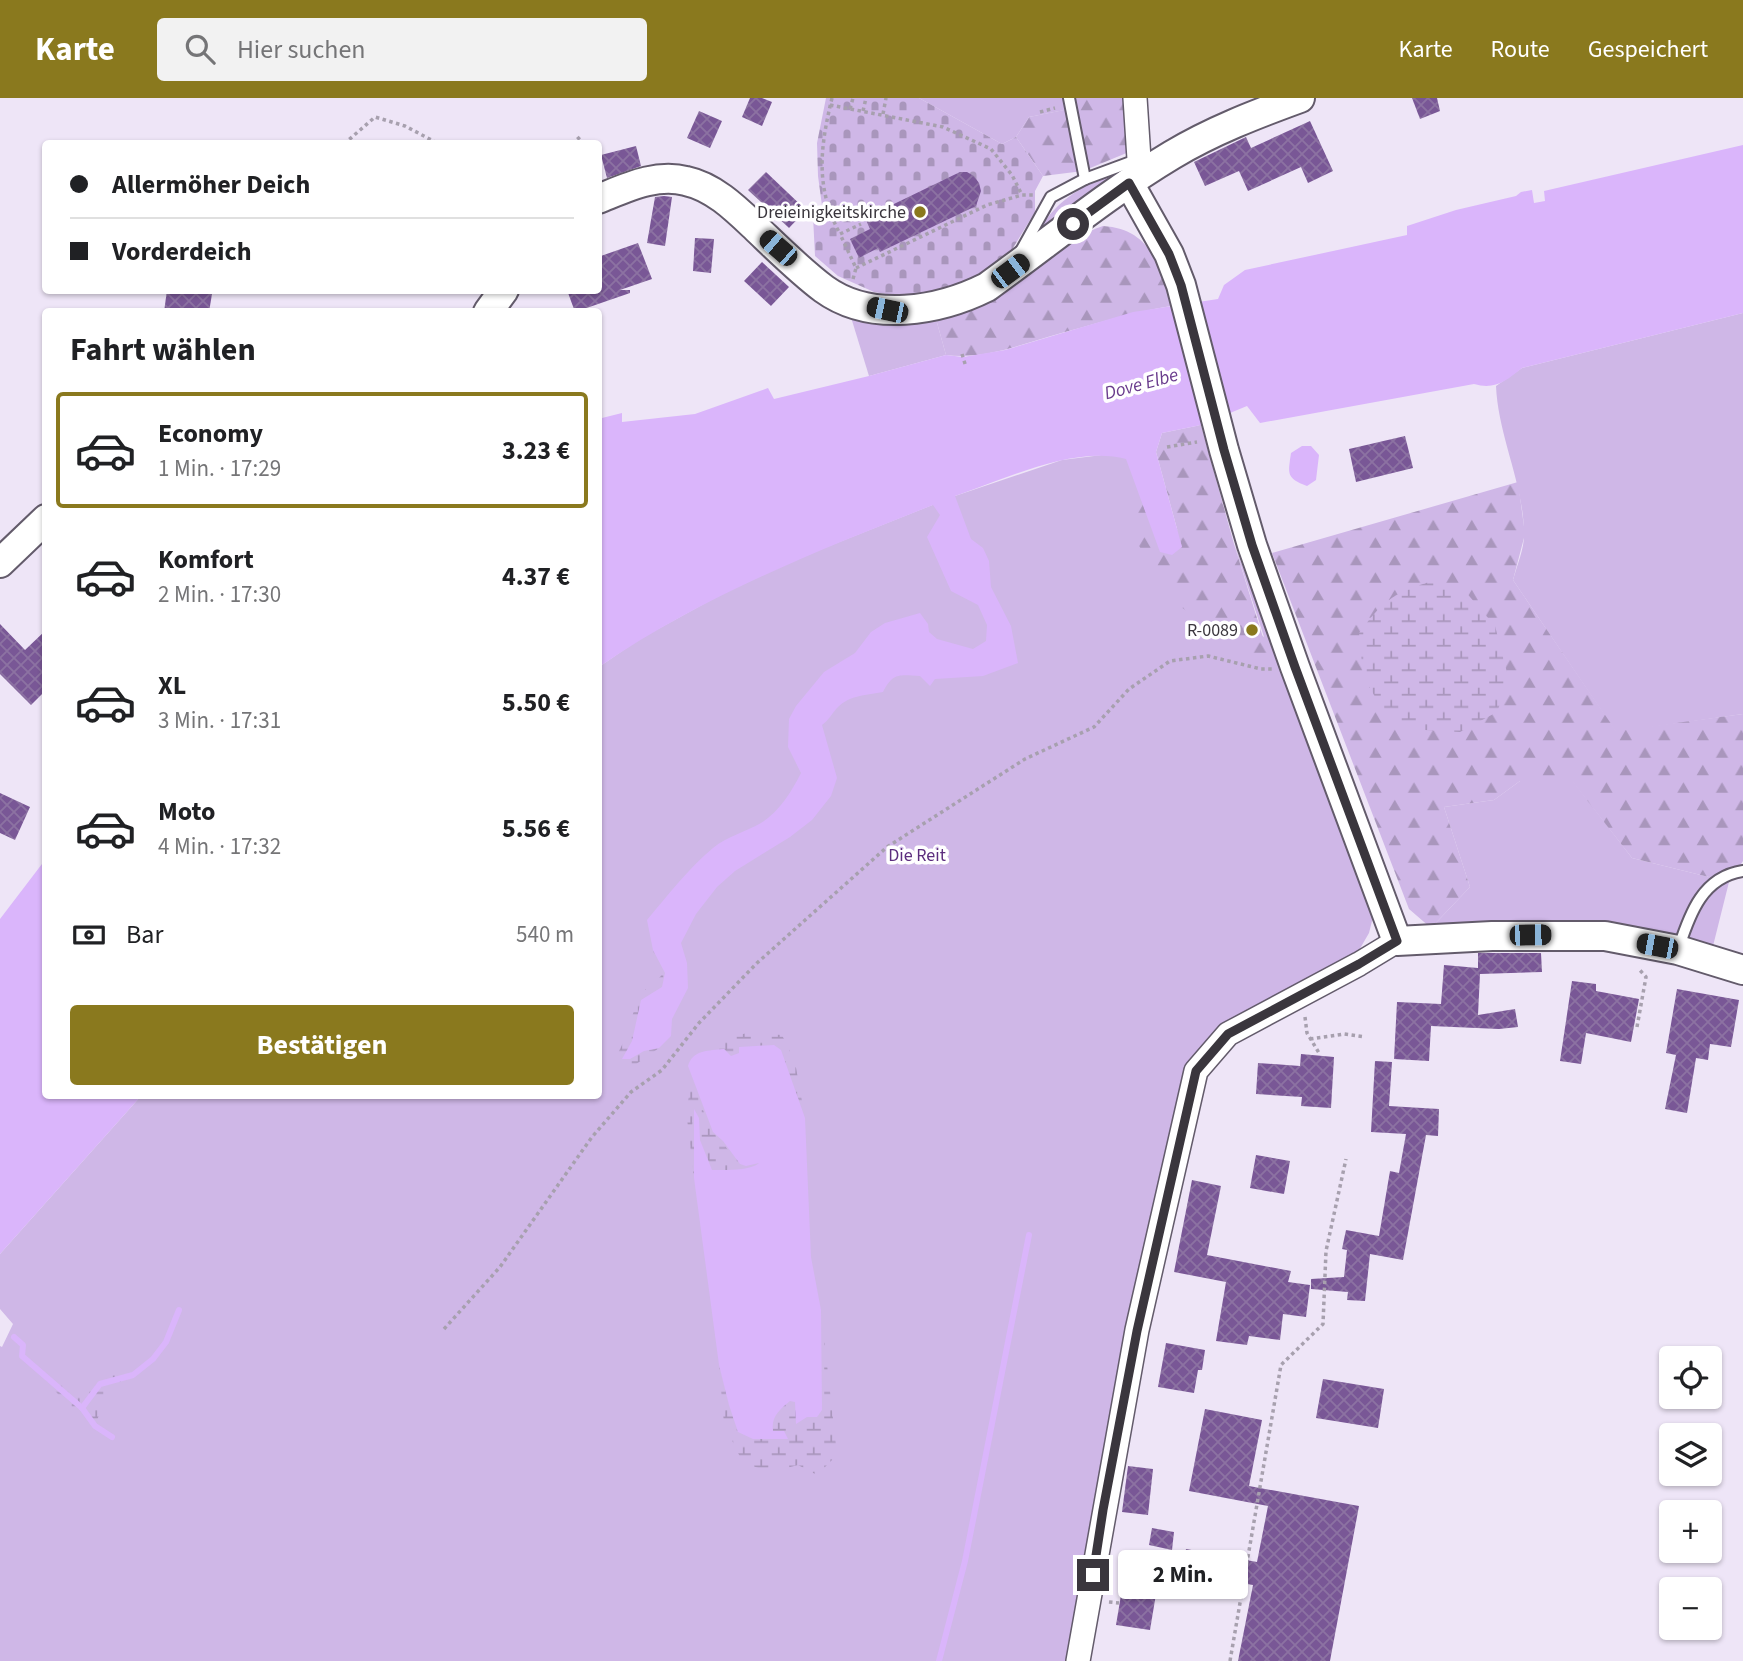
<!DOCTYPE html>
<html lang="de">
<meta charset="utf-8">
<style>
:root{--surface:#fff;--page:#f2f2f2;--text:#202124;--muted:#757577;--line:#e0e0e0;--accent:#8a791e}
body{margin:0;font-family:"Source Sans 3",sans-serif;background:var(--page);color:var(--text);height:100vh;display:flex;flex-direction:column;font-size:26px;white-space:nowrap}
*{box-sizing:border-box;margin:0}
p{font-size:23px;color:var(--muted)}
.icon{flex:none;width:38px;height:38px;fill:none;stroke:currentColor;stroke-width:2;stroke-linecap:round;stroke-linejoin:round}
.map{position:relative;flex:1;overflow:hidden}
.sheet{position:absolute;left:42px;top:210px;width:560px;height:791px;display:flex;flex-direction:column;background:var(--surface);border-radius:7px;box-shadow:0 2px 5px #0004}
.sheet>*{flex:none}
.hud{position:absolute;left:42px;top:42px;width:560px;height:154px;border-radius:7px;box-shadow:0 2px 5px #0004;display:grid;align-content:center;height:154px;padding:0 28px;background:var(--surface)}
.fabs{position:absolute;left:1659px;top:1248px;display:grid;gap:14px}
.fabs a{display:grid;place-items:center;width:63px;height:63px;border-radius:7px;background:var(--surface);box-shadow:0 2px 5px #0004;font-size:35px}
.end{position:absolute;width:32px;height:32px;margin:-16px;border:9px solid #3a363d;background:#fff;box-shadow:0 0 0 4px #fff}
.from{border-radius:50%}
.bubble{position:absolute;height:49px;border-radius:7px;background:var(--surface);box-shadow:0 2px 5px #0004;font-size:23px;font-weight:700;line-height:49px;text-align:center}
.car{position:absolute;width:21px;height:42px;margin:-21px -10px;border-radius:9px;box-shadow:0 0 5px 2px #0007;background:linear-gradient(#222 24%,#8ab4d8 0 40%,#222 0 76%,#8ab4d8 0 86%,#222 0)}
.hud b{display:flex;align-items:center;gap:24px;height:66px;font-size:26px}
.hud b+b{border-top:2px solid var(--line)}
.hud i{width:18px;height:18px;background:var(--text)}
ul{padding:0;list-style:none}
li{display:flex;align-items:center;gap:21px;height:116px;margin:0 14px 10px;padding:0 14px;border:4px solid transparent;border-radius:7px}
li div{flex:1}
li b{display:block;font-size:26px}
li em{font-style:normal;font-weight:700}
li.selected{border-color:var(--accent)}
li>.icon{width:63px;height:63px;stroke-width:1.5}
h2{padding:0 28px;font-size:32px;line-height:84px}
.pay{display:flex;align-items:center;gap:18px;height:77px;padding:0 28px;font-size:26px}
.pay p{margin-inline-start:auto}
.button{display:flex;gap:14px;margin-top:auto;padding:14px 28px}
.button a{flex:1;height:80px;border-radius:7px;background:var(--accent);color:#fff;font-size:28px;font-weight:700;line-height:80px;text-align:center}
header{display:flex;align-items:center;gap:42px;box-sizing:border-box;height:98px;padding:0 35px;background:var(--accent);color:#fff}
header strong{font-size:33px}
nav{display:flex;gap:38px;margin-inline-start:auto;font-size:24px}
.search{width:490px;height:63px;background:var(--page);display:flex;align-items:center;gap:18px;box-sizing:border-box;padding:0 24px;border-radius:7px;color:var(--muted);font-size:26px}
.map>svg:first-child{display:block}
</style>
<header>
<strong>Karte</strong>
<div class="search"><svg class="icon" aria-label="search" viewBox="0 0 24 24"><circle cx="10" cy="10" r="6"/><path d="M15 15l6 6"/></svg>Hier suchen</div>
<nav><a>Karte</a><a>Route</a><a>Gespeichert</a></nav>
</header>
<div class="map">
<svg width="1743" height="1563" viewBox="0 0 1743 1563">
<defs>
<pattern id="forest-firs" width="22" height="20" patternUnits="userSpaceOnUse" patternTransform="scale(1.75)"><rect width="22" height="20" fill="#cfb7e7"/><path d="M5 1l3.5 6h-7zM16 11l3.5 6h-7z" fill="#a996bc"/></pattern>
<pattern id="wetland-marsh" width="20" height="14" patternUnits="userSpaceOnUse" patternTransform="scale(1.75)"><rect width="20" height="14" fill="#cfb7e7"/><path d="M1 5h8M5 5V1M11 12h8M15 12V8" fill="none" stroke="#a996bc"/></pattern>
<pattern id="cemetery-stones" width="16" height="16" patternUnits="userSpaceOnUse" patternTransform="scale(1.75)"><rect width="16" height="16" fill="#cfb7e7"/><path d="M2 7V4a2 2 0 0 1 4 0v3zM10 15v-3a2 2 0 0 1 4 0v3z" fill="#a996bc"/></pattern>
<pattern id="building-cross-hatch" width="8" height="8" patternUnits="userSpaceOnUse" patternTransform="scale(1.75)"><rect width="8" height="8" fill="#795796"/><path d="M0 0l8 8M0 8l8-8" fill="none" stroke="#8c72a2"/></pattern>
</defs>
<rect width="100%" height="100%" fill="#eee5f7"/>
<!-- green -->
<g fill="#cfb7e7">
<polygon points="919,0 1073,0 1075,10 1029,19 1016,39 1002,46"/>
<path d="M1118,75l-84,66c19,-37 46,-54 84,-66z"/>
<path d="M1743,215v401l-127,18 -103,-152c4,-15 12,-33 11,-48 -1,-50 -26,-97 -28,-146l26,-18z"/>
<polygon points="850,216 936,221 946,257 869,278"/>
<polygon points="1110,356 1127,360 1243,525 1264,539 1234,446 1375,811 1369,835 1358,854 1189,968 1067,1563 0,1563 0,1248 2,1249 13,1226 0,1211 0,1156 141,998 598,998 599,569 638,542 720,497 799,460 955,398 1062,362"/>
<polygon points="1572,682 1632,760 1729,784 1712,852 1431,830 1470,789 1444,709 1494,702 1520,683"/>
</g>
<!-- forest -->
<g fill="url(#forest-firs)">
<polygon points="1073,0 1125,0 1129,54 1083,73 1043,78 1016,39 1029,19 1074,10"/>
<path d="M1103,128c48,3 57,40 68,80 -42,7 -80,19 -120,30 -34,10 -70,24 -105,19l-10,-36c30,-8 55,-18 81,-35 29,-19 52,-47 86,-58z"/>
<polygon points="1201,327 1234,446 1270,562 1258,564 1174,504 1136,443 1128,412 1142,404 1161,454 1182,449 1156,354 1162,335"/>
<polygon points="1518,384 1525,436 1513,482 1616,633 1743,616 1743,763 1729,784 1632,760 1572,683 1520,683 1494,702 1444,709 1470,789 1431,830 1409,811 1272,455"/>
</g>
<!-- wetland -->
<g fill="url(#wetland-marsh)">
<path d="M1429,484l35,8 31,36 14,54 -12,32 -37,20 -35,-2 -39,-13 -23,-42 -4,-42c23,-31 32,-39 70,-51z"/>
<polygon points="653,852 665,875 662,889 641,902 630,961 644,953 659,950 632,969 619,969 614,963 625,941 639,897 661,878"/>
<polygon points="747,935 782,937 795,964 805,1020 781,952 774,947 740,949 739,955 731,958 724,951 696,955 716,943"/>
<path d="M693,980c4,14 12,41 20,54 5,7 12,13 18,22l29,8c-9,9 -34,8 -48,8l-12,-30 -1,-22 -5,-8 -2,16 3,12 -1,40 -8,-68z"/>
<path d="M821,1212l16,145 -20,20 -19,-10 -27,7 -28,-9 -19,-39 -5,-59 10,40 9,27 38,1 -3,-2c-1,-14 7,-28 22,-30l2,22 25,-13z"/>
<polygon points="36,1270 82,1295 99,1278 133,1277 107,1295 95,1328 84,1327"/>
</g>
<!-- cemetery -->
<polygon fill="url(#cemetery-stones)" points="826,0 919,0 1002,46 1016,39 1043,78 1035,93 1035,114 1008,158 971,181 936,194 905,199 874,194 838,178 815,158 813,118 823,115 818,78 817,45"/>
<!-- water -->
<g fill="#dab5fb">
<path d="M1743,47v168l-221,55c-16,13 -27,22 -48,16l-214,39 -13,-17 -46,19 -39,8 -6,19 26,95 -10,8 -12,-3 -34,-93c-51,-14 -121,20 -171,37l16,43 12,9 6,13 2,26 20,39 7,37 -35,13 -48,3 -5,7 -10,-10c-20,-1 -27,-4 -37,16 -16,3 -33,3 -45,15 -6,6 -9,13 -16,18l15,53 -6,18 -19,24 -22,17 -55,34 -18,16 -21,27 -15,29 6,20 1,25 -16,31 -1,17 -12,12 -15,3 -14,8h-8l10,-18 9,-41 21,-13 3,-14 -12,-23 -6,-30c21,-25 41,-51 66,-72 15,-12 32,-16 48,-25 18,-11 31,-32 40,-50l-13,-26 1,-28 7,-13 28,-34 31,-19 16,-21 14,-9 35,-10 8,11 1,8 8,7 36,10 13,-8 1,-16 -9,-20 -27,-14 -24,-54 13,-22 -7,-10c-116,46 -231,91 -334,162l-1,-248 24,-6v9l73,-8 73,-26 6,11 95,-23 77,-21 17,2 42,-7 128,-38 85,-13 6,-14 21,-15 162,-35v-9l49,-16 60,-14 5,-4 11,-2 2,13 11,-2 -1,-10z"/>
<path d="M1302,348h9l8,9 -3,25 -9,6c-21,-8 -19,-12 -16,-33z"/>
<polygon points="45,762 46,998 141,998 0,1156 0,821"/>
<path d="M774,947l7,5 24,68 6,139 10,53 1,100 -5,7h-10l-11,7 -1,-22 -5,-1c-11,9 -19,16 -17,30h11l4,8h-35l-15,-7 -9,-27 -10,-40 -25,-187v-69l5,9 1,22 12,30c13,0 38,1 47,-7l-13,3 -6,-2 -17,-23 -10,-9 -25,-66c5,-17 21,-15 36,-17l7,7 8,-3v-6z"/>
</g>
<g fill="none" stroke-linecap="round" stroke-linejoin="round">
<!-- stream -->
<g stroke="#dab5fb" stroke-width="6">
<polyline points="14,1239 23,1247 22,1258 82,1310 95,1328 112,1339"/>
<polyline points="82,1310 100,1286 133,1277 153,1261 166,1244 179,1212"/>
<polyline points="939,1563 965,1463 1029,1137"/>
</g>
</g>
<!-- building -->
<g fill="url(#building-cross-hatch)">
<polygon points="750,0 762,0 772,4 762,28 742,19"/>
<polygon points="1412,0 1437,0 1440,13 1420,21"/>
<polygon points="699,13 722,23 710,50 687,40"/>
<polygon points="1310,23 1333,73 1308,85 1301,69 1248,93 1239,73 1205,88 1194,64 1246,39 1251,50"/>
<polygon points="636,48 641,68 607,80 601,57"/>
<polygon points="766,74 806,112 789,130 748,92"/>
<polygon points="960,74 967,74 974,78 979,85 981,93 976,108 880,154 878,150 859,160 850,141 870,131 865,120"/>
<polygon points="664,98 672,99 665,148 647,145 655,99"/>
<polygon points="695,140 714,141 711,175 693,173"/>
<polygon points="638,145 652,181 620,192 630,192 630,195 575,214 567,192 598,192 598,159"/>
<polygon points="762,164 789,189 771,208 744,183"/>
<polygon points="167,192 197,192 212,196 209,214 164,214"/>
<polygon points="1405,338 1413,370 1356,384 1349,351"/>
<polygon points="0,526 25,552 46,532 46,592 31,607 0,576"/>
<polygon points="0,695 30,709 15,742 0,735"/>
<polygon points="1478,855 1541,855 1542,874 1480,876 1478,917 1515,911 1518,929 1499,931 1431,928 1429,963 1394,961 1397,904 1441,906 1444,867 1478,870"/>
<polygon points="1572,883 1596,886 1596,893 1639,901 1631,944 1586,935 1581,966 1560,963"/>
<polygon points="1677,891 1739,902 1731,949 1710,946 1708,962 1696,960 1687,1015 1665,1011 1676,957 1666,955"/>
<polygon points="1301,956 1334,959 1331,1010 1301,1008 1302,999 1256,996 1258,965 1300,968"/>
<polygon points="1375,963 1392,964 1389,1008 1439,1011 1438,1038 1426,1037 1403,1162 1370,1156 1365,1203 1347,1202 1348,1194 1311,1191 1311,1181 1344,1179 1347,1152 1342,1151 1346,1132 1379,1138 1390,1073 1399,1075 1406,1036 1371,1034"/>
<polygon points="1256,1057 1290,1063 1284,1096 1250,1090"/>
<polygon points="1192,1082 1221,1088 1207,1157 1291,1173 1288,1184 1310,1187 1306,1219 1283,1216 1280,1242 1249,1238 1247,1247 1216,1243 1226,1184 1174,1174"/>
<polygon points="1166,1245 1205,1252 1202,1272 1198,1272 1194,1295 1158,1289"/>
<polygon points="1323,1281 1384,1291 1378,1330 1316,1320"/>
<polygon points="1205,1311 1262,1322 1249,1388 1359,1408 1330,1563 1238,1563 1253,1487 1181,1475 1186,1451 1257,1464 1268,1408 1189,1393"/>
<polygon points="1128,1368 1153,1371 1148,1417 1122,1414"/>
<polygon points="1152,1430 1174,1434 1172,1452 1149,1447"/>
<polygon points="1124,1479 1158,1484 1150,1532 1116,1527"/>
</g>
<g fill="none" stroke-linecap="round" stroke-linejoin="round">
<!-- service casing -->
<g stroke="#635b6b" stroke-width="14">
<g id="service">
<polyline points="1069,0 1085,81"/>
<polyline points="1021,153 1051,99 1085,81 1139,61"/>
<path d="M1679,849c11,-34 24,-70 64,-76"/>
</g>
</g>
<!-- minor casing -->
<g stroke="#635b6b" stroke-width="26">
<g id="minor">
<polyline points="1135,0 1139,61 1146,74"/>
<polyline points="1078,1563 1137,1232 1196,973 1228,936 1359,866 1397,843"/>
</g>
</g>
<!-- tertiary casing -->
<g stroke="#635b6b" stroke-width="32">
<g id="tertiary">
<polyline points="1129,85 1169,156 1181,187 1224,352 1252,447 1295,569 1397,843 1492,838 1605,838 1678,852 1743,872"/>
<path d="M598,101c28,-11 58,-26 88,-18 28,6 50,28 70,47 22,21 44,43 68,61 47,34 115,22 163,-2 61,-44 120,-93 185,-132 40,-24 84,-41 128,-57"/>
<polyline points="488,214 504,192"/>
<polyline points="0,465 46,421"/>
</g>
</g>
<!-- path -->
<g stroke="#a7a0ae" stroke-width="3.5" stroke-dasharray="3.5 3.5" stroke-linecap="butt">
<path d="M832,0c-12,50 -17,89 8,136"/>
<polyline points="830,7 943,29 991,51 1012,77 1022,97"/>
<polyline points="850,11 853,0"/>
<polyline points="863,13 866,0"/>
<polyline points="1040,14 1055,10"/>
<polyline points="883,16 886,0"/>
<polyline points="344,46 375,19 405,28 439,46"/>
<polyline points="572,46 581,38"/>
<polyline points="856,170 987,107 1022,97 1035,97"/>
<polyline points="853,181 856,170 840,136 861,126"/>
<polyline points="962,256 966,269"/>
<polyline points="1167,349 1197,344"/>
<polyline points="1305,919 1307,935 1319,955"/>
<polyline points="1637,929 1646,879 1638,870"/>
<polyline points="1310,941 1344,936 1365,939"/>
<polyline points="444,1231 500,1169 592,1039 631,994 662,972 699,925 757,865 887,749 1025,661 1094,629 1129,591 1170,563 1208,558 1261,571 1272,571"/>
<polyline points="1109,1504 1119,1505"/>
<polyline points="1230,1563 1281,1267 1323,1226 1326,1153 1346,1061"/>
</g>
<!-- service -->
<use href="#service" stroke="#fff" stroke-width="10"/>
<!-- minor -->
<use href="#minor" stroke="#fff" stroke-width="23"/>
<!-- tertiary -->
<use href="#tertiary" stroke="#fff" stroke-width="28"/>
</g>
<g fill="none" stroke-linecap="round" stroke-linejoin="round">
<!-- route -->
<polyline stroke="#3a363d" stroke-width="9" points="1073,126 1129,85 1169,156 1181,187 1224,352 1252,447 1295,569 1397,843 1359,866 1228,936 1196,973 1137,1233 1103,1412 1093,1477"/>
</g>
<!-- markers -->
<g fill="#8a791e" stroke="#fff" stroke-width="2.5">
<circle cx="920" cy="114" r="7"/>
<circle cx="1252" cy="532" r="7"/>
</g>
<g text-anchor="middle" stroke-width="7" stroke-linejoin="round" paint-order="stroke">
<!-- poi labels -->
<g font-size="18" fill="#3a363d" stroke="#fff" text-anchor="end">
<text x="906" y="120">Dreieinigkeitskirche</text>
<text x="1238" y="538">R-0089</text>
</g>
<!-- park labels -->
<g font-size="18" fill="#5c2d7e" stroke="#fff">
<text x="917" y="763">Die Reit</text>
</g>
<!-- water labels -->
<g font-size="19" font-style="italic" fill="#6a3c8d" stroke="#fff">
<text transform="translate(1141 285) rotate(-15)" y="7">Dove Elbe</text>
</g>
</g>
</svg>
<div class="fabs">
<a><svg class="icon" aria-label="locate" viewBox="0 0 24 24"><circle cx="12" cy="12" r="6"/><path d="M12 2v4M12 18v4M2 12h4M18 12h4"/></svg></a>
<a><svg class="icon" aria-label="layers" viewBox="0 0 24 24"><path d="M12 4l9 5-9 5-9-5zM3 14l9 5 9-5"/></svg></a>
<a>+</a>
<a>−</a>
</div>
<i class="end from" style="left:1073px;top:126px"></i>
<i class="end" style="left:1093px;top:1477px"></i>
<div class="bubble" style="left:1118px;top:1452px;width:130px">2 Min.</div>
<i class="car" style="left:778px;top:150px;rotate:311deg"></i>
<i class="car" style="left:1010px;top:173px;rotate:53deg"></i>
<i class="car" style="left:887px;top:212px;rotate:282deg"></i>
<i class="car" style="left:1530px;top:837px;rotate:89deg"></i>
<i class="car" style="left:1657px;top:848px;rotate:281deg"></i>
<div class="hud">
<b><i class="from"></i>Allermöher Deich</b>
<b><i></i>Vorderdeich</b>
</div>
<section class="sheet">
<h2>Fahrt wählen</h2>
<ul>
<li class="selected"><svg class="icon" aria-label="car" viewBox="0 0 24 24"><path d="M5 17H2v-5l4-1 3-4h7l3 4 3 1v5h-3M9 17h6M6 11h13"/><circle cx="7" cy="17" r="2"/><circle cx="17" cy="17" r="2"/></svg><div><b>Economy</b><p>1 Min. · 17:29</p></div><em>3.23 €</em></li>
<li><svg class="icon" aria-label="car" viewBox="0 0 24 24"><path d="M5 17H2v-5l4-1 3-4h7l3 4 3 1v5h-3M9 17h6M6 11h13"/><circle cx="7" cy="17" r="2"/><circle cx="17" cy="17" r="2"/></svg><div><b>Komfort</b><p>2 Min. · 17:30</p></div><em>4.37 €</em></li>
<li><svg class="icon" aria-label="car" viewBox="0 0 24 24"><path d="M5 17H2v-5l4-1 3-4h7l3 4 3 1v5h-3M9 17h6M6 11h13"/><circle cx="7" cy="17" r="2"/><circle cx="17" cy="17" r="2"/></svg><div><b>XL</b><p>3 Min. · 17:31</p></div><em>5.50 €</em></li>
<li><svg class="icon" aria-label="car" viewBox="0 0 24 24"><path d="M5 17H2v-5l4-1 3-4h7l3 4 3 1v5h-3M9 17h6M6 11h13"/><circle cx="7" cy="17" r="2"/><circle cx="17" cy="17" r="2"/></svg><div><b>Moto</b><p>4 Min. · 17:32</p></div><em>5.56 €</em></li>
</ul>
<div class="pay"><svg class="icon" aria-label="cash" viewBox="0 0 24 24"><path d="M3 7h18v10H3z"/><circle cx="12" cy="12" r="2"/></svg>Bar<p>540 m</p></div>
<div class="button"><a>Bestätigen</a></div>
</section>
</div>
